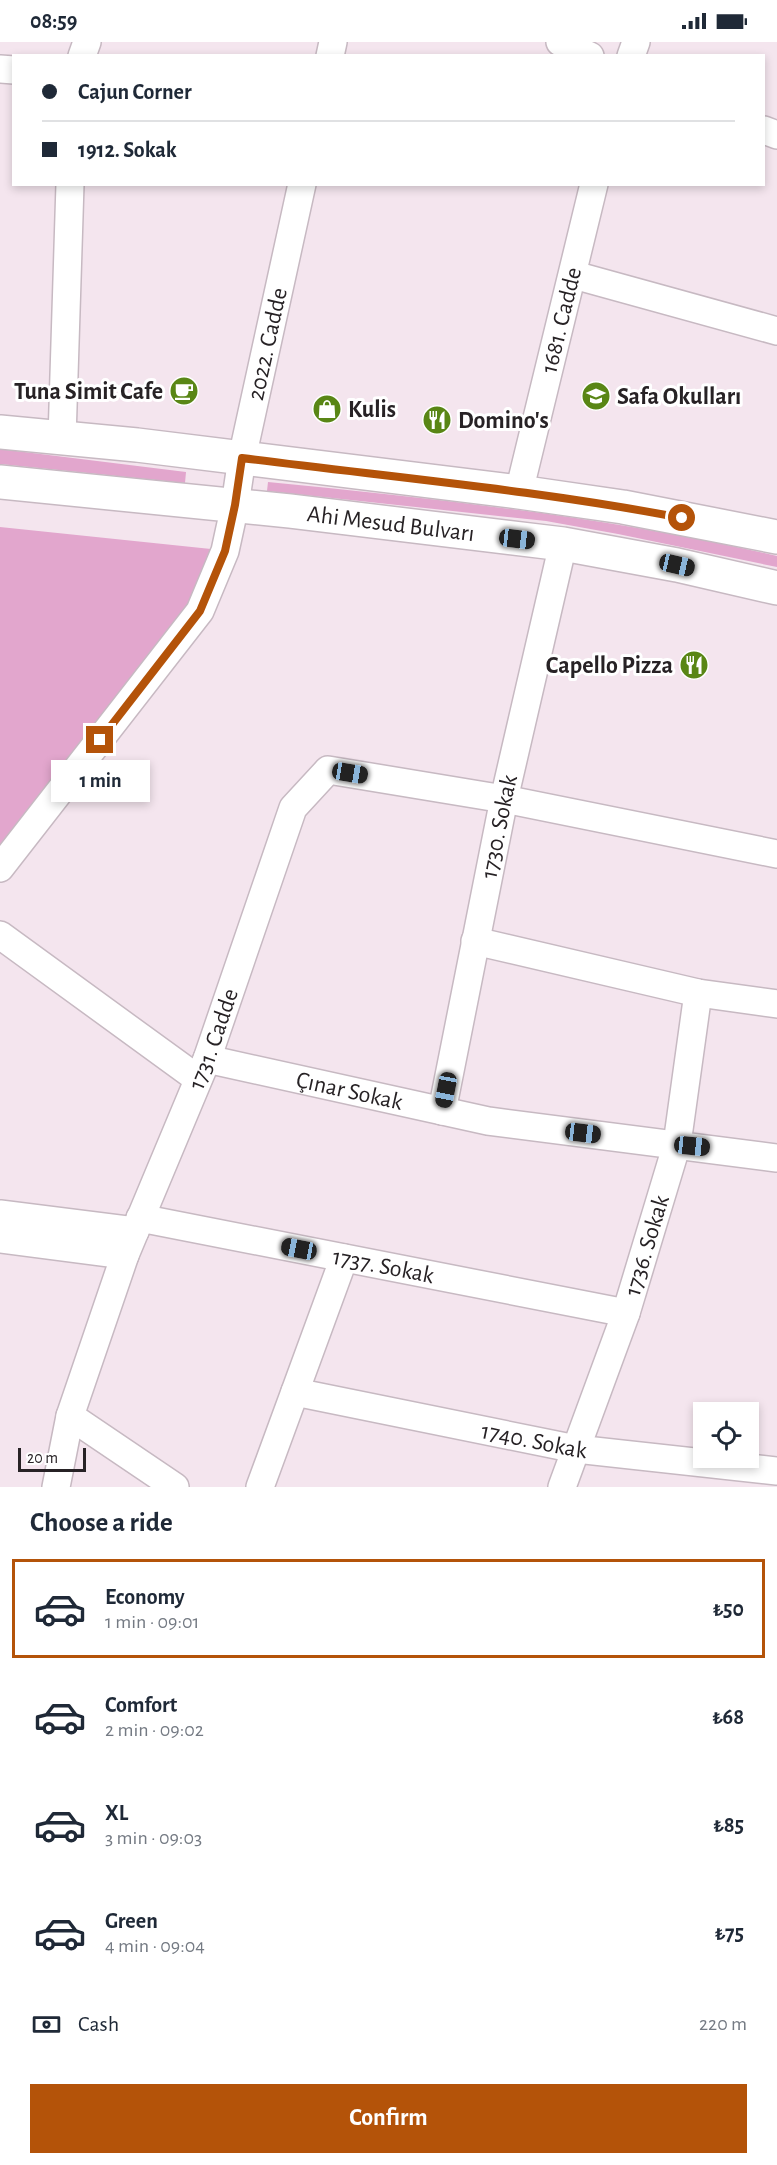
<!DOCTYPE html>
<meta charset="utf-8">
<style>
:root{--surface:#fff;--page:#f6f6f7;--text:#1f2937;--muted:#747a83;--line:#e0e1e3;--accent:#b45309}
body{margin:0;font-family:"Alegreya Sans",sans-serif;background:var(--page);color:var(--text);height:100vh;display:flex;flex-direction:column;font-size:22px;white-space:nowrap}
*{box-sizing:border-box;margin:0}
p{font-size:20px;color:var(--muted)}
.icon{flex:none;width:33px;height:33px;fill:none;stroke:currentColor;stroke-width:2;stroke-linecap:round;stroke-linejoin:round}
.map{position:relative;height:1445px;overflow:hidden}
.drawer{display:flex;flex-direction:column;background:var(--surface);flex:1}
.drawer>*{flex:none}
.guide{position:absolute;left:12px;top:12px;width:753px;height:132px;border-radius:0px;box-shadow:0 3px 9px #0003;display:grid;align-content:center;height:132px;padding:0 30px;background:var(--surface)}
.controls{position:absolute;left:693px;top:1360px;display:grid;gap:12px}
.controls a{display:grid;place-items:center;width:66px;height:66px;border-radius:0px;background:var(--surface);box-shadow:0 3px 9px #0003;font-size:30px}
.scale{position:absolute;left:18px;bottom:15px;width:68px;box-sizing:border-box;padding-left:6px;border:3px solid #272225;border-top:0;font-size:16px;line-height:21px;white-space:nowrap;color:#272225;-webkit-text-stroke:4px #fff;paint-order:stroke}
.end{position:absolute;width:27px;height:27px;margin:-14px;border:8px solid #b45309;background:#fff;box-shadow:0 0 0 3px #fff}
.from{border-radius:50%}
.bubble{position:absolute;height:42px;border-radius:0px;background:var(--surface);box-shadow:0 3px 9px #0003;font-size:20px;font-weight:700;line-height:42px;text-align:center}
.car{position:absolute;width:18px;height:36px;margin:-18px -9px;border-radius:8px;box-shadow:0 0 4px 2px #0007;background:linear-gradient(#222 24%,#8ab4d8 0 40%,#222 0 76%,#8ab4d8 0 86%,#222 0)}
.guide b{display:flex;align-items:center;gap:21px;height:57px;font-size:22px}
.guide b+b{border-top:2px solid var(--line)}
.guide i{width:15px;height:15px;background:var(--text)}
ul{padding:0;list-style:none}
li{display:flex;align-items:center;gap:18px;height:99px;margin:0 12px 9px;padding:0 18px;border:3px solid transparent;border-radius:0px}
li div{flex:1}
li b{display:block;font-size:22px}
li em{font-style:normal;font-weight:700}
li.current{border-color:var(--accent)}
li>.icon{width:54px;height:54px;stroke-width:1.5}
h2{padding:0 30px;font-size:27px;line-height:72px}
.pay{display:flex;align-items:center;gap:15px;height:66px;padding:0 30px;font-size:22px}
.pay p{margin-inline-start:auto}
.button{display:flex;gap:12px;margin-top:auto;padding:12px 30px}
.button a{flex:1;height:69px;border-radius:0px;background:var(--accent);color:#fff;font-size:24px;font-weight:700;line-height:69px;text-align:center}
.status{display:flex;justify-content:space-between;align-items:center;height:42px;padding:0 30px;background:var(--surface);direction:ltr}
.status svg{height:16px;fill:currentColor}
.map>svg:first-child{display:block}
</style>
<div class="status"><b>08:59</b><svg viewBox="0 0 49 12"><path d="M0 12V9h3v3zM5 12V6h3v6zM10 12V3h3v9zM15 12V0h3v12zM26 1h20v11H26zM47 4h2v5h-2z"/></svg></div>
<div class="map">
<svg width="777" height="1445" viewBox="0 0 777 1445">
<rect width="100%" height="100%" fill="#f4e5ee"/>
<!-- green -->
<g fill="#e2a6cd">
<polygon points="0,407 186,430 185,441 0,422"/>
<path d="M268,440c171,17 342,35 509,74v11l-159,-33 -72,-13 -279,-30z"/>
<polygon points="0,485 211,507 203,547 0,805"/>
</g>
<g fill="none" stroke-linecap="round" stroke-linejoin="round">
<!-- minor casing -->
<g stroke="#c7b9c2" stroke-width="30">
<g id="minor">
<polyline points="560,0 590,14"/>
<polyline points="82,14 87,0"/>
<polyline points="330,14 333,0"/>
<polyline points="631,14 636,0"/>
<polyline points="0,27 14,28"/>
<polyline points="764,88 777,93"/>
<polyline points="574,233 777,289"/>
<polyline points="62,397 70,142"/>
<path id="s1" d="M519,450l75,-308"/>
<path id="s2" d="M0,826l200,-257 25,-60 10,-46 7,-47 60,-274"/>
<polyline points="0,893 198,1037"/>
<polyline points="475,899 698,951 777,962"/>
<path id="s3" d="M207,1017l281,62 289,37"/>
<path id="s4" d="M442,1069l62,-312 59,-255"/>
<polyline points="0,1172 135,1189"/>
<path id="s5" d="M140,1176l486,95"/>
<polyline points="0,1197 125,1213"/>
<path id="s6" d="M295,1350l281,57 201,22"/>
<polyline points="70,1374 175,1445"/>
<path id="s7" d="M56,1445l14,-71 55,-161 82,-196 86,-251 35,-38 176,29 273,55"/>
<polyline points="260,1445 344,1216"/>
<path id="s8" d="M562,1445l64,-174 51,-169 21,-151"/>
</g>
</g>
<!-- major casing -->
<g stroke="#c7b9c2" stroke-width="36">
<g id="major">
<polyline points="0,390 137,403 519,450 623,465 777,495"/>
<path id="s9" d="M0,440l290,29 273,33 114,21 100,23"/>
</g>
</g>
<!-- minor -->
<use href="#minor" stroke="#fff" stroke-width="27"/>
<!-- major -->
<use href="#major" stroke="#fff" stroke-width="33"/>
</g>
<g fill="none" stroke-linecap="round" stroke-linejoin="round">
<!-- route -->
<path stroke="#b45309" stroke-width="8" d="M100,698l100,-129 25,-60 10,-46 7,-47c147,19 295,32 440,60"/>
</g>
<!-- icons -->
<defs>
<g id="cafe-disc" transform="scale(1.5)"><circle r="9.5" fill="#598615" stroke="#fff"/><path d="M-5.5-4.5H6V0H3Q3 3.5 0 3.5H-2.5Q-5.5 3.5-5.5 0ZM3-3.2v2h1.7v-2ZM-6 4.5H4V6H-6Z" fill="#fff"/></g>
<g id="school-disc" transform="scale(1.5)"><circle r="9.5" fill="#598615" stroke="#fff"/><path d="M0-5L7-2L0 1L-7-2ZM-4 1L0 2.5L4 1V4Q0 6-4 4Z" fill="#fff"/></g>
<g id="shop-disc" transform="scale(1.5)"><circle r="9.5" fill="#598615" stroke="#fff"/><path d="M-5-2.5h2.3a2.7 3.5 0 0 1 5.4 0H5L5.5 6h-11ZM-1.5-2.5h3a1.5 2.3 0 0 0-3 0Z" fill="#fff"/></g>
<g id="restaurant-disc" transform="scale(1.5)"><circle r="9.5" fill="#598615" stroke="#fff"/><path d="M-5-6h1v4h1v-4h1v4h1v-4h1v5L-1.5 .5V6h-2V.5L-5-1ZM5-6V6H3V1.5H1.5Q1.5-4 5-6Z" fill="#fff"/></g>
</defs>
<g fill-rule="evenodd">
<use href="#cafe-disc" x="184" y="349"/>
<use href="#school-disc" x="596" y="354"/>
<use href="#shop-disc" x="327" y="367"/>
<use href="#restaurant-disc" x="437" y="378"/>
<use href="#restaurant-disc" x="694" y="623"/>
</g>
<g text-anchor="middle" stroke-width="6" stroke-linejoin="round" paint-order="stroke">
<!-- street labels -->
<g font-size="24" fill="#272225" stroke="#fff">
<text dy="8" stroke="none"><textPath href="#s1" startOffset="177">1681. Cadde</textPath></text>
<text dy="8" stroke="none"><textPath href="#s2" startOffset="602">2022. Cadde</textPath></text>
<text dy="8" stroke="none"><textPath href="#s9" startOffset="393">Ahi Mesud Bulvarı</textPath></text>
<text dy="8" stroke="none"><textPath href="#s4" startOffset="290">1730. Sokak</textPath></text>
<text dy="8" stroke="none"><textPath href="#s7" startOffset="476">1731. Cadde</textPath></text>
<text dy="8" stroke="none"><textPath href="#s3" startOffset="146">Çınar Sokak</textPath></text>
<text dy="8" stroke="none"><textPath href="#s8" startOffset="256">1736. Sokak</textPath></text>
<text dy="8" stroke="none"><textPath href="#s5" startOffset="248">1737. Sokak</textPath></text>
<text dy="8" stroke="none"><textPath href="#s6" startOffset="244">1740. Sokak</textPath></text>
</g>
<!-- poi labels -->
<g font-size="24" font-weight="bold" fill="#272225" stroke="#fff" text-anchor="start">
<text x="163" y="357" text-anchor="end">Tuna Simit Cafe</text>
<text x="617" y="362">Safa Okulları</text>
<text x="348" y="375">Kulis</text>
<text x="458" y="386">Domino's</text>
<text x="673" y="631" text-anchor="end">Capello Pizza</text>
</g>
</g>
</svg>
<div class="controls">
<a><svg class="icon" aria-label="locate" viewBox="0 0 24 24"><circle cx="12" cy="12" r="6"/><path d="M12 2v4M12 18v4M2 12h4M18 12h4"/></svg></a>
</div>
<div class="scale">20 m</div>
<i class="end from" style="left:682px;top:476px"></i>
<i class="end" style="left:100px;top:698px"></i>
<div class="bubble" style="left:51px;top:718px;width:99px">1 min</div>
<i class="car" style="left:517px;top:497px;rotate:97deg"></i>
<i class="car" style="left:677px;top:523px;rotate:103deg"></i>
<i class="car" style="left:350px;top:731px;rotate:99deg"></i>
<i class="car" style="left:446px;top:1048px;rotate:191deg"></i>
<i class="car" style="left:583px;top:1091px;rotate:97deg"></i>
<i class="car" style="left:692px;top:1104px;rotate:96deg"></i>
<i class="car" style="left:299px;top:1207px;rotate:281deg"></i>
<div class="guide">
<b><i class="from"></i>Cajun Corner</b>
<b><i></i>1912. Sokak</b>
</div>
</div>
<section class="drawer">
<h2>Choose a ride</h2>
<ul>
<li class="current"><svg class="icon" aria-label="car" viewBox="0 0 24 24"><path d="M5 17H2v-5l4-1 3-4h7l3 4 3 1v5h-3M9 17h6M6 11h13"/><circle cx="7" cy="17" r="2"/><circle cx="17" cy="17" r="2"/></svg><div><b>Economy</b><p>1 min · 09:01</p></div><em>₺50</em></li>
<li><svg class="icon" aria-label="car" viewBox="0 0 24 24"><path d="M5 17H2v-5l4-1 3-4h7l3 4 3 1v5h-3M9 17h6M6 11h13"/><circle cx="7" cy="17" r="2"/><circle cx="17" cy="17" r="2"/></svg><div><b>Comfort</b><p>2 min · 09:02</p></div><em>₺68</em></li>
<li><svg class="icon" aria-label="car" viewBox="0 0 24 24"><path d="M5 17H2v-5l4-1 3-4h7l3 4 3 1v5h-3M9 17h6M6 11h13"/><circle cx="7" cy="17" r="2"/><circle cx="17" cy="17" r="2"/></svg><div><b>XL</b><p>3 min · 09:03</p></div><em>₺85</em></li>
<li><svg class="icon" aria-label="car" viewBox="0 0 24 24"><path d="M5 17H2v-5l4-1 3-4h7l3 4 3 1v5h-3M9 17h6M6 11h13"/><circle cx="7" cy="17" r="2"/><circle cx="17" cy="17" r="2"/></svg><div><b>Green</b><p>4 min · 09:04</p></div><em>₺75</em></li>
</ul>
<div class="pay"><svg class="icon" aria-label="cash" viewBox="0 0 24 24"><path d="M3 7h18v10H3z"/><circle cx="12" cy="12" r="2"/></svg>Cash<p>220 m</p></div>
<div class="button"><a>Confirm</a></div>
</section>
